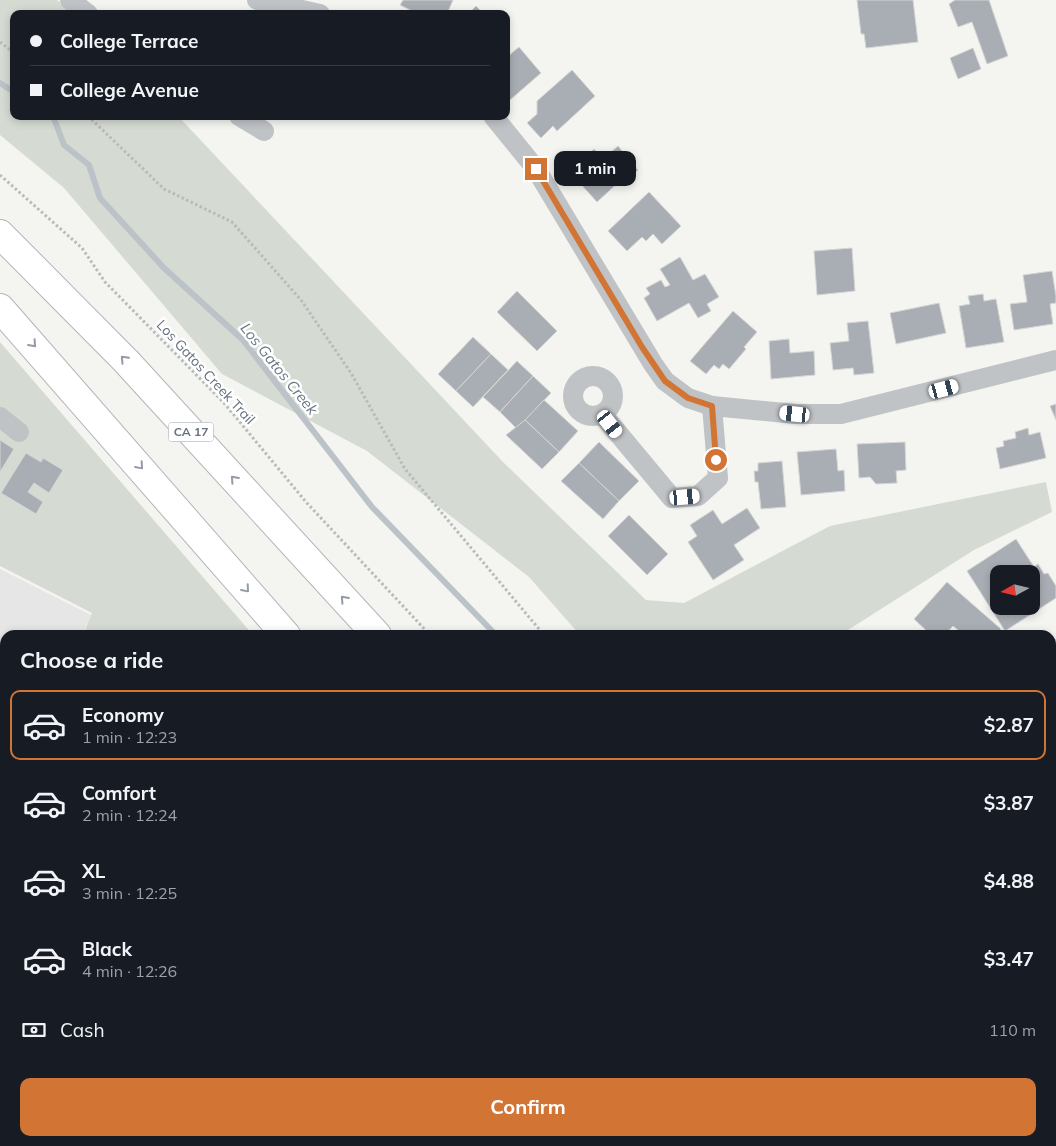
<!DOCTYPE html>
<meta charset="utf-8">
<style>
:root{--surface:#171b24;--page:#242831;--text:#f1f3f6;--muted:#9ea1a6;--line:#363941;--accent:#d17434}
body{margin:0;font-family:Mulish,sans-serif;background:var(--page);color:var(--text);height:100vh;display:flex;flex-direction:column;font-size:19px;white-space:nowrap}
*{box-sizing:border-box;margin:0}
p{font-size:16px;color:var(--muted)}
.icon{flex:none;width:28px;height:28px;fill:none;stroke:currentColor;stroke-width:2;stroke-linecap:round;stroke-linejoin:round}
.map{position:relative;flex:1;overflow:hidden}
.panel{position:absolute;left:0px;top:630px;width:1056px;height:516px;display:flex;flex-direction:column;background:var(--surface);border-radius:15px 15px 0 0;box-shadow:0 2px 8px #0003}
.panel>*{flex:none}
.hud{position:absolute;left:10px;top:10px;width:500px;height:110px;border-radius:10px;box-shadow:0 2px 8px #0003;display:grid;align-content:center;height:110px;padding:0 20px;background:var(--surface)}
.needle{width:32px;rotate:262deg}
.fabs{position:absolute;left:990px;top:565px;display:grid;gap:10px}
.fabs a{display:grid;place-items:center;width:50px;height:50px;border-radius:10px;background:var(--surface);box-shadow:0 2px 8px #0003;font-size:25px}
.end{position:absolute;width:22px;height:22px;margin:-11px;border:6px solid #d17434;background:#fff;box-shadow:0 0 0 2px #fff}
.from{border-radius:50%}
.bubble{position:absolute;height:35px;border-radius:10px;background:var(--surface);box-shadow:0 2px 8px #0003;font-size:16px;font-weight:700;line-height:35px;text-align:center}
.car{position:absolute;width:15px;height:30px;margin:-15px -8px;border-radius:6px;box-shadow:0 0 4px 1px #0007;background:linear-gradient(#fff 24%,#345 0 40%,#fff 0 76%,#345 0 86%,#fff 0)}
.hud b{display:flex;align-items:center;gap:18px;height:48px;font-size:19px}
.hud b+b{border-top:1px solid var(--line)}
.hud i{width:12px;height:12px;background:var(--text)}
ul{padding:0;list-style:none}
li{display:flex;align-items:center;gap:15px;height:70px;margin:0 10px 8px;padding:0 10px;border:2px solid transparent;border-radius:10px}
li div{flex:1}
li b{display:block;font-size:19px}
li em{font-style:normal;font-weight:700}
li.active{border-color:var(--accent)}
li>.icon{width:45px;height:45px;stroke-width:1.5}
h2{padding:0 20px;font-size:22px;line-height:60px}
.pay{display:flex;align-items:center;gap:12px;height:55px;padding:0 20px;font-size:19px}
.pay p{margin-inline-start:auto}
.cta{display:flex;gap:10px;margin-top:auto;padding:10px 20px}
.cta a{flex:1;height:58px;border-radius:10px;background:var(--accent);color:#fff;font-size:20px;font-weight:700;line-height:58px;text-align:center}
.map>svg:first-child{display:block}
</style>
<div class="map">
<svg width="1056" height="1146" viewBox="0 0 1056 1146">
<rect width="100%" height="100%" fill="#f4f5f1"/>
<!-- built -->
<polygon fill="#e5e6e5" points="0,569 91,615 82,635 5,635 5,1024 0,1026"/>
<!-- green -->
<g fill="#d5dbd3">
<polygon points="0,0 57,0 76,14 14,14 14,116 178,116 504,463 646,600 684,603 830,526 1046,482 1052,512 974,550 840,635 580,635 529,577 367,451 222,374 64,188 0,135"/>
<polygon points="0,342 253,635 83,635 92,613 0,566"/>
<polygon points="1051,944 1056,950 1056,1146 1030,1146 1026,1141 1051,1141"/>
</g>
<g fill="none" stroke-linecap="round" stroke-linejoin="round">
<!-- stream -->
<g stroke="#bbc2c8" stroke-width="6">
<polyline points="0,83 14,92"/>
<polyline points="53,116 64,145 89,165 100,198 164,268 243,340 372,507 496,635"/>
<polyline points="995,1141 1001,1146"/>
</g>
</g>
<!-- building -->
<g fill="#a9aeb4" stroke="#d6d6d4" fill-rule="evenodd">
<polygon points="403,0 453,0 447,14 418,14 400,5"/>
<polygon points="857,0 913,0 918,42 866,48 864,34 861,34"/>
<polygon points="955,0 989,0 1008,56 987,64 972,22 958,27 949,4"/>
<polygon points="476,6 484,14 468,14"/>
<polygon points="519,47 541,73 510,100 506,96 506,58"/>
<polygon points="973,48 981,69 958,79 950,58"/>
<polygon points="572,70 595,96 557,131 553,126 541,138 527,123 537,114 537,101"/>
<polygon points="618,146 638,170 624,183 621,180 597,202 569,171 594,149 603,159"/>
<polygon points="649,192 681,226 662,244 653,234 646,241 642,237 627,251 608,231"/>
<polygon points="852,248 855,291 817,295 814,251"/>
<polygon points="680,257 693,280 705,274 719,297 707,304 711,311 698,318 689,303 657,321 644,298 650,294 646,288 661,280 665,287 670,285 660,269"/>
<polygon points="1052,271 1056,296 1056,303 1050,304 1053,324 1014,330 1010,304 1027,302 1023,275"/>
<polygon points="517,291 557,331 537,351 497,312"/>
<polygon points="983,294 984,301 996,299 1004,342 966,348 959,306 970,304 968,296"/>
<polygon points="939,303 946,333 896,344 890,313"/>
<polygon points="733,311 757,332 744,347 746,349 729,369 723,364 719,369 714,365 706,374 690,361"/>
<polygon points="868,321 874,373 854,375 853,368 833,370 830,343 849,341 847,323"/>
<polygon points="473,337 491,354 456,391 438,374"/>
<polygon points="789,339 790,353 814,351 815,375 771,379 769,341"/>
<polygon points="491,354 508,370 473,407 456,391"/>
<polygon points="517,361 533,376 500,412 483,397"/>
<polygon points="533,376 551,393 517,429 500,412"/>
<polygon points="544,400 578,431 559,452 525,420"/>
<polygon points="1056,404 1056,420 1050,406"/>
<polygon points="525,420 559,452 542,469 506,435"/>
<polygon points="1028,428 1029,435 1040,432 1046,458 1000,469 996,448 1004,446 1003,441 1016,438 1015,432"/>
<polygon points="0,440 14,449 0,472"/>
<polygon points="599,442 639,481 619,501 579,463"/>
<polygon points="905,442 906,470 896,471 897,483 876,484 870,477 859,478 857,444"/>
<polygon points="836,449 838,471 844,470 845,491 801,495 797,452"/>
<polygon points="26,453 41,462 43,458 63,470 49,493 34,483 28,492 43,502 36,514 1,493"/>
<polygon points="782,461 786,507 761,509 758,482 755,482 754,471 758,471 758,463"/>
<polygon points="579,463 619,501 603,519 561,481"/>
<polygon points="747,508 760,528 734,545 744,560 713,580 688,542 697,536 690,525 713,510 722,524"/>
<polygon points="629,515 668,554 647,575 608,536"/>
<path d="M1016,539l18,28 4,-3 6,10 4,-1 8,13v12l-51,33 -38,-60zM999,574h32v32h-32z"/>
<polygon points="947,582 1001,629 996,635 964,635 953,626 945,635 931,635 914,619"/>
<polygon points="0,859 5,861 5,988 0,986"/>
<polygon points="0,1100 5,1101 5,1138 0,1138"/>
<polygon points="78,1141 119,1141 121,1143 119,1146 75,1146"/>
</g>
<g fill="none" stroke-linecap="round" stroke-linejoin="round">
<!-- major casing -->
<g stroke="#b4b6ba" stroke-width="29">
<polyline id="major" points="0,791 5,793"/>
</g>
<!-- highway casing -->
<g stroke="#b3b5b9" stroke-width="30">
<g id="highway">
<polyline points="0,234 126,361 377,635"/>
<polyline points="0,308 286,635"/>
<polyline points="596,1141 602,1146"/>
<polyline points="702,1141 711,1146"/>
<polyline points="847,1141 852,1146"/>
</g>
</g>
<!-- path -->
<g stroke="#b8babc" stroke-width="3" stroke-dasharray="2.5 2.5" stroke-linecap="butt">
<polyline points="0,42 14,53"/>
<polyline points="88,116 164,189 232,222 301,300 351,373 405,469 544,635"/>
<polyline points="0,175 82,248 105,282 224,403 306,502 430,635"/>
<polyline points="927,1141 933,1146"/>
<polyline points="1050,1141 1056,1145"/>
</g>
<!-- minor -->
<g stroke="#c0c3c6" stroke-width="20">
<polyline points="70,0 88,14"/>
<polyline points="257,0 320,14"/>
<polyline points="239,116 264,131"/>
<polyline points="493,116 536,169 653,364 665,381 688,398 712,406 795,414 841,414 1056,360"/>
<circle cx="593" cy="396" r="20"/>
<polyline points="602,414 672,498 698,496 718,478 712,406"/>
<polyline points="0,417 19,432"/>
<polyline points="1051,651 1056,649"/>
<polyline points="1051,758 1056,764"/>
<polyline points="217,1141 222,1146"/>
</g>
<!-- major -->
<use href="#major" stroke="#fff" stroke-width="26"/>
<!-- highway -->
<use href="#highway" stroke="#fff" stroke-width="28"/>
</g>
<!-- one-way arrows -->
<defs><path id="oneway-chevron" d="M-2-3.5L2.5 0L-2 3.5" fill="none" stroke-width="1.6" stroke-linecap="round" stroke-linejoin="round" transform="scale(1.25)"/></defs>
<g stroke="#949ba5">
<use href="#oneway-chevron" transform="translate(33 344) rotate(48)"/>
<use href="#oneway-chevron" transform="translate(124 359) rotate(-133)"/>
<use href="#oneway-chevron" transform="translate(140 466) rotate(49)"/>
<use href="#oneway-chevron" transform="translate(234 479) rotate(-132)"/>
<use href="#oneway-chevron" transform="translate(246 589) rotate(49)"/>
<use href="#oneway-chevron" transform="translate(344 599) rotate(-132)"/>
</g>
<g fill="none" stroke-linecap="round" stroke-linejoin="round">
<!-- route -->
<polyline stroke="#d17434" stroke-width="6" points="536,169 642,347 665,381 688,398 712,406 716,460"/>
</g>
<g text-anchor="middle" stroke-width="5" stroke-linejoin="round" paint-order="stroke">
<!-- shield labels -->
<rect fill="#fff" stroke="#949ba5" stroke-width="1" x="168.5" y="422.5" width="45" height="19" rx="4"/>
<g font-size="12" font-weight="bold" fill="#66707f">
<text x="191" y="436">CA 17</text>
</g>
<!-- street labels -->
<g font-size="14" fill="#66707f" stroke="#fff">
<text transform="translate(206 372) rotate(47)" y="5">Los Gatos Creek Trail</text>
</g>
<!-- water labels -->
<g font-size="15" font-style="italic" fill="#677783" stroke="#fff">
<text transform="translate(279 369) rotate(51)" y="5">Los Gatos Creek</text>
</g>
</g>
</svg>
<div class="fabs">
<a><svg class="needle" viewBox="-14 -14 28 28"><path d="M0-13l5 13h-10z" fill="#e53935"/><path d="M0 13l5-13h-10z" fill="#9ea1a6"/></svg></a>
</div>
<i class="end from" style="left:716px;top:460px"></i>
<i class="end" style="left:536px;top:169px"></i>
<div class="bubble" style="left:554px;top:151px;width:82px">1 min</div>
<i class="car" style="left:944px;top:389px;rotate:75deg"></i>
<i class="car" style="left:795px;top:414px;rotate:276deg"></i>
<i class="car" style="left:610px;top:424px;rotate:142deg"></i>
<i class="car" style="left:685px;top:497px;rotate:85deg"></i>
<div class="hud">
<b><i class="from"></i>College Terrace</b>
<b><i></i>College Avenue</b>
</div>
<section class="panel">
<h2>Choose a ride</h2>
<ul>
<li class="active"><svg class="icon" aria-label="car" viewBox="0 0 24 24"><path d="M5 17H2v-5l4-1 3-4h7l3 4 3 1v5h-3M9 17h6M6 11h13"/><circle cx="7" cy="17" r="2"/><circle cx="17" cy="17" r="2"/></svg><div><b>Economy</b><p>1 min · 12:23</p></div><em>$2.87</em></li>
<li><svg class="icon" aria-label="car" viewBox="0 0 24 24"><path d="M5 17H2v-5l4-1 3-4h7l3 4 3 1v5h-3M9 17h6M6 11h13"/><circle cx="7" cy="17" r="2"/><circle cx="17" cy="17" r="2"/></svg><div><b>Comfort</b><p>2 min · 12:24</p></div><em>$3.87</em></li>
<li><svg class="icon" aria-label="car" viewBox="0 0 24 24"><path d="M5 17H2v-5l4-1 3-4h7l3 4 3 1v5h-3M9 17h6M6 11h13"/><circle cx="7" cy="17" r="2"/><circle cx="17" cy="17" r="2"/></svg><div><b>XL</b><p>3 min · 12:25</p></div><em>$4.88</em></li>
<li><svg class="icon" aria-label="car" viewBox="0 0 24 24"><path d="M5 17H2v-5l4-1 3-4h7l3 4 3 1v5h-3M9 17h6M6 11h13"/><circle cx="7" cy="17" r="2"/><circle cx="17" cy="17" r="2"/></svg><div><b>Black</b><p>4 min · 12:26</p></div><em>$3.47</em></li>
</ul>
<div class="pay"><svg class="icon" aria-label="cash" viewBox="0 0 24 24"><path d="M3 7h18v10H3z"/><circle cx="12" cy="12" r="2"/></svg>Cash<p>110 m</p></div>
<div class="cta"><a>Confirm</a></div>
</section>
</div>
